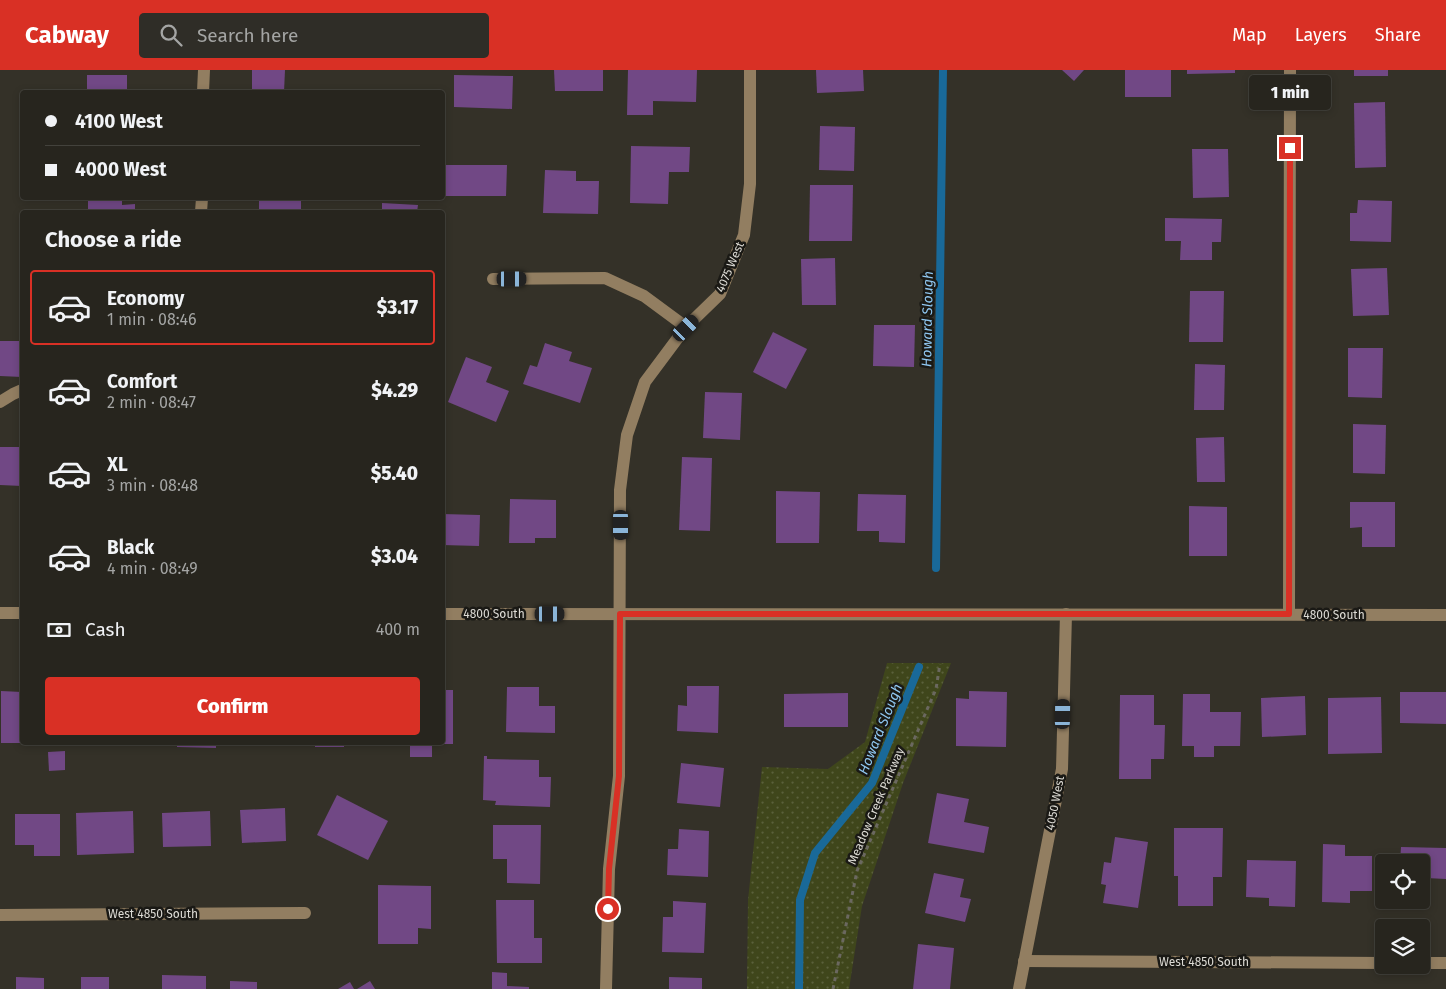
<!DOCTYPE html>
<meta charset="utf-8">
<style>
:root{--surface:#27251e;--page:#2f2d27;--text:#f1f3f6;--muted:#a4a5a4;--line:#43423c;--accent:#d93025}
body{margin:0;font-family:"Fira Sans",sans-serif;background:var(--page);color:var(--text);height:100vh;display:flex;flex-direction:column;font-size:19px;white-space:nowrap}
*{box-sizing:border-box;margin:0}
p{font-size:16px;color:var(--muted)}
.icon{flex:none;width:28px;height:28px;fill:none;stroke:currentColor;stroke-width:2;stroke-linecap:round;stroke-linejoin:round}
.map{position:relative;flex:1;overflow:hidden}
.sheet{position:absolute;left:20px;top:140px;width:425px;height:535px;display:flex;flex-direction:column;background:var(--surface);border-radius:5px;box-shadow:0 2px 8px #0003,0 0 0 1px var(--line)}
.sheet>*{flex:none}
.banner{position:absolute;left:20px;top:20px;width:425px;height:110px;border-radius:5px;box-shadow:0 2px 8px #0003,0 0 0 1px var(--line);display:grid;align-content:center;height:110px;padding:0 25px;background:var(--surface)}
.buttons{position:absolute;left:1375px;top:784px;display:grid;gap:10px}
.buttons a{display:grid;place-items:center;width:55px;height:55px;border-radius:5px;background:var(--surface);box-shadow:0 2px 8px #0003,0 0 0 1px var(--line);font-size:25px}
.end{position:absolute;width:22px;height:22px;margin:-11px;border:6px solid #d93025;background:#fff;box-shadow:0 0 0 2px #fff}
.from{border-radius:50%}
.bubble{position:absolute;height:35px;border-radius:5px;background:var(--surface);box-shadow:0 2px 8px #0003,0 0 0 1px var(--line);font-size:16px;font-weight:800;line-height:35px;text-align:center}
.car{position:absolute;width:15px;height:30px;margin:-15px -8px;border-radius:6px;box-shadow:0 0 4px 1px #0007;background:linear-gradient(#222 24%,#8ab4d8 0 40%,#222 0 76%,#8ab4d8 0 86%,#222 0)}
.banner b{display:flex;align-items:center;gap:18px;height:48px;font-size:19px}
.banner b+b{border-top:1px solid var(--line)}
.banner i{width:12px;height:12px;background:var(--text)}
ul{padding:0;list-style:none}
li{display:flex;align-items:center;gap:15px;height:75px;margin:0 10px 8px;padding:0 15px;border:2px solid transparent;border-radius:5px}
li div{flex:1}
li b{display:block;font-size:19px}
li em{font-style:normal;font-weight:800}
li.selected{border-color:var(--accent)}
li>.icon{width:45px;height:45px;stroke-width:1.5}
h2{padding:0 25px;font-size:22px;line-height:60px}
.pay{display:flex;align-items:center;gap:12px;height:55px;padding:0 25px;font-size:19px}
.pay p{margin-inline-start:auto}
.primary-button{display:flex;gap:10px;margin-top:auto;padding:10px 25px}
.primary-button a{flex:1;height:58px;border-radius:5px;background:var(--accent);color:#fff;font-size:20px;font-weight:800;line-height:58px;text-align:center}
header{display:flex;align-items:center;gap:30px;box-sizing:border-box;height:70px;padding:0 25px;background:var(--accent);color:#fff}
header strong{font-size:24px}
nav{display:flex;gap:28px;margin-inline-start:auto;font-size:18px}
.search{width:350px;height:45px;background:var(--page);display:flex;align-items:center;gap:12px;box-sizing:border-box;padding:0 18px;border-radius:5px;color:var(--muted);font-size:19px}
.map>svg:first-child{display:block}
</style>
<header>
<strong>Cabway</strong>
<div class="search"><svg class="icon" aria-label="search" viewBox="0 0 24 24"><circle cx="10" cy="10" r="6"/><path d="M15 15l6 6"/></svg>Search here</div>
<nav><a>Map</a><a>Layers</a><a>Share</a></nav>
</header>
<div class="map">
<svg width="1446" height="919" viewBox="0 0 1446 919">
<defs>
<pattern id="grass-dots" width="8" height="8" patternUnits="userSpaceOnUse" patternTransform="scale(1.25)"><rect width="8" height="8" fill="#3f461b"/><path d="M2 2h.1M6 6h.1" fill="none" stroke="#5a603b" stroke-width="1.8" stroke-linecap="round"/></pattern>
</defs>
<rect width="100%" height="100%" fill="#343128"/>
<!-- grass -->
<polygon fill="url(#grass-dots)" points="887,593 951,593 903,713 862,836 849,919 747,919 748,830 762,697 828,699 865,672"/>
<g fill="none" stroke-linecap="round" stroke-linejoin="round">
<!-- stream -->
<g stroke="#196999" stroke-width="8">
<polyline points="936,498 943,0"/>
<polyline points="799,919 800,830 815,783 872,713 919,597"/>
</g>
</g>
<!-- building -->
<g fill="#714885">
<polygon points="252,0 285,0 284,22 252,22"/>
<polygon points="554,0 603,0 603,21 555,21"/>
<polygon points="628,0 697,0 696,32 653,31 653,45 627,45"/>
<polygon points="816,0 863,0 864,21 817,23"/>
<polygon points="1062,0 1084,0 1074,11"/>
<rect x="1125" y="0" width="46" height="27"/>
<polygon points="1187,0 1235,0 1235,3 1187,4"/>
<rect x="1354" y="0" width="34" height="6"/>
<rect x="87" y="5" width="40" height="17"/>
<polygon points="454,5 513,6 512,39 454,37"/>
<polygon points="1385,32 1386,97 1355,98 1354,33"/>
<polygon points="820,56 855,57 854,101 819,100"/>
<polygon points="631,76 690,77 689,102 669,102 668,134 630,133"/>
<polygon points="1192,79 1228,79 1229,127 1193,128"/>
<polygon points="442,95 507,95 506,126 442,126"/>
<polygon points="545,100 576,101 576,111 599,111 598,144 543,143"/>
<polygon points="810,115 853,115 852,171 809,171"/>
<polygon points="88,128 122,128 122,135 135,134 135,142 88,142"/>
<rect x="259" y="128" width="42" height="14"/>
<polygon points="1358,130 1392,131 1391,172 1350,171 1350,143 1357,143"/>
<polygon points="382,133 418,135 417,142 382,142"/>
<polygon points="1165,148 1222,149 1221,172 1212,172 1212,190 1180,190 1181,171 1165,171"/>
<polygon points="835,188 836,235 802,235 801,189"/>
<polygon points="1387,198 1389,245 1353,246 1351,199"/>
<polygon points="1190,221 1224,221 1223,272 1189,272"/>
<polygon points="874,255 915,255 914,297 873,296"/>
<polygon points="773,262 807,279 786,319 753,302"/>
<polygon points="0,271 22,271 22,307 0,306"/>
<polygon points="545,273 572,282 569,291 592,298 580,333 523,314 530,295 537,297"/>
<polygon points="1348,278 1383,278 1382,328 1348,327"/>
<polygon points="466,287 492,297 486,312 509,321 496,352 448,332"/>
<polygon points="1195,294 1225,295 1224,340 1194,340"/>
<polygon points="705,322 742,323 740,370 703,368"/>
<polygon points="1353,354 1386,355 1385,404 1353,403"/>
<polygon points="1224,367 1225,412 1197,412 1196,368"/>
<polygon points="0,377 22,377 22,416 0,415"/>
<polygon points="682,387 712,388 710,461 679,460"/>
<polygon points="776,421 820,422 819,473 776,473"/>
<polygon points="858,424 906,425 905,473 879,472 879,461 857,461"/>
<polygon points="510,429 556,430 556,468 535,468 535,473 509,473"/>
<polygon points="1350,432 1395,432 1395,477 1362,477 1362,457 1350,458"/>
<polygon points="1189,436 1227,437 1227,486 1189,486"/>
<polygon points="442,444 480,445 479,476 442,475"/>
<polygon points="687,616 719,616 718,663 677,661 678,635 687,636"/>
<polygon points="507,617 539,617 539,636 555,636 555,663 506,662"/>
<rect x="442" y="620" width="11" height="54"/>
<polygon points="1,621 22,622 22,673 1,673"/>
<polygon points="969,621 1007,622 1006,677 956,676 956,628 969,629"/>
<polygon points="1400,622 1446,622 1446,654 1400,653"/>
<polygon points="848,623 848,657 784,657 784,624"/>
<polygon points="1183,624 1210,624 1210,642 1241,642 1240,676 1214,676 1214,687 1194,687 1194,676 1182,676"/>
<polygon points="1120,625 1154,625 1154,655 1165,655 1164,689 1151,689 1151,709 1119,709"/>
<polygon points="1305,626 1306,665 1262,667 1261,628"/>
<polygon points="1381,627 1382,683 1328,684 1328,628"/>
<polygon points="177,672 216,672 216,678 177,677"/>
<rect x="315" y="672" width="29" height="5"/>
<rect x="410" y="672" width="22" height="15"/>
<polygon points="65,681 65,700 49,701 48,682"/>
<polygon points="484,686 487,686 487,689 539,690 539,707 551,707 550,737 495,735 496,731 483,730"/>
<polygon points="681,693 724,698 720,737 677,733"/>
<polygon points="937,723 969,729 964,752 989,757 984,783 928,773"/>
<polygon points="337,725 388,751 368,790 317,765"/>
<polygon points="285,738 286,771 242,773 240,740"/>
<polygon points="133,741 134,783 77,785 76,743"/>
<polygon points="210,741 211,776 163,777 162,743"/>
<polygon points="15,744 60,744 60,786 34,786 34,775 15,775"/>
<polygon points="493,755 541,755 540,814 507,813 507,789 493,789"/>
<polygon points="1174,758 1223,758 1222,807 1213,807 1213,836 1178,836 1178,806 1174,806"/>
<polygon points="679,759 709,761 708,807 667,805 668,779 678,779"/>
<polygon points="1115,767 1148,772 1138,838 1103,833 1106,815 1101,814 1104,792 1111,793"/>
<polygon points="1323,774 1345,775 1345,786 1372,786 1372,821 1350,821 1350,833 1322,832"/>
<polygon points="1401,777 1446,778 1446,809 1426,808 1425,825 1421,825 1421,792 1400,792"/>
<polygon points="1247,790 1296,791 1295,837 1269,836 1269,828 1246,827"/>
<polygon points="934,803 964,809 960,827 971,829 965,852 925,843"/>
<polygon points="378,815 431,816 431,859 418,858 418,874 378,874"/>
<polygon points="496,830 534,830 534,868 542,868 542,893 497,893"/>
<polygon points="673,831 706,833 704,883 662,882 663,847 673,847"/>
<polygon points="918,874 954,878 950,919 913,919"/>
<polygon points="492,902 507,903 507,916 529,917 529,919 492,919"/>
<polygon points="162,905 206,906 206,919 162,919"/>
<polygon points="16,907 44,908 44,919 16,919"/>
<rect x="81" y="907" width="28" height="12"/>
<polygon points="669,907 702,908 702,919 669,919"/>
<polygon points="230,911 257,912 257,919 230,919"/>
<polygon points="370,911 375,919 357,919"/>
<polygon points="350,912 354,919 338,919"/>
</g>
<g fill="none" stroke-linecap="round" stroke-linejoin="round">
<!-- path -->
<polyline stroke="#6b6860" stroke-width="3" stroke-dasharray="4 4" stroke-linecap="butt" points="833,919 857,801 936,619 940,594"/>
<!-- minor -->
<g stroke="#927e61" stroke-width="12">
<polyline points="203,22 204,0"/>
<polyline points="201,142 202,128"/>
<polyline points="493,209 605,208 644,226 686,257"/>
<polyline points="0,332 13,324 22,320"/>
<polyline points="0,543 22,543"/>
<polyline points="442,544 1446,545"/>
<polyline points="1289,544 1290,0"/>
<polyline points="0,845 305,843"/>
<polyline points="1024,891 1384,893"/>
<polyline points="1421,893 1446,893"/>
<polyline points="606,919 609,799 619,706 620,420 627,365 645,312 686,257 720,224 744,165 750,114 750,0"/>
<polyline points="1019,919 1062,699 1066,544"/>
</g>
</g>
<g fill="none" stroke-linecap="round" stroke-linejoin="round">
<!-- route -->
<polyline stroke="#d93025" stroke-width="6" points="608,839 609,799 619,706 620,544 1289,544 1290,78"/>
</g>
<g text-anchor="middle" stroke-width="5" stroke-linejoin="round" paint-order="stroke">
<!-- street labels -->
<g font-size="12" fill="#dddbd5" stroke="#1a1915">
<text transform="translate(730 197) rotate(-67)" y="4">4075 West</text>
<text x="494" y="548">4800 South</text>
<text x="1334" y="549">4800 South</text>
<text transform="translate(1055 733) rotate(-79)" y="4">4050 West</text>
<text transform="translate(876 736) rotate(-67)" y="4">Meadow Creek Parkway</text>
<text x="153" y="848">West 4850 South</text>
<text x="1204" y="896">West 4850 South</text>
</g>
<!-- water labels -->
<g font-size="14" font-style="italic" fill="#90c7f1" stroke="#1a1915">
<text transform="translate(927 249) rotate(-89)" y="5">Howard Slough</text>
<text transform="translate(880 659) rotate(-68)" y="5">Howard Slough</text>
</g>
</g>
</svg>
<div class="buttons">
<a><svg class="icon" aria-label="locate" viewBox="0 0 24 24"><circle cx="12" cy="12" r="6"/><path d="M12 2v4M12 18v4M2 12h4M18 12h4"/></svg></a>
<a><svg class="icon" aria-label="layers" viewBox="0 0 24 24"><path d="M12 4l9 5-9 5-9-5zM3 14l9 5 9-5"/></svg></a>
</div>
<i class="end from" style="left:608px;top:839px"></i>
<i class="end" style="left:1290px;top:78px"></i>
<div class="bubble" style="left:1249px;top:5px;width:82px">1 min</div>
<i class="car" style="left:512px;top:209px;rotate:90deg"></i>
<i class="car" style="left:686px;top:258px;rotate:45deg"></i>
<i class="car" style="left:621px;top:455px;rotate:180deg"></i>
<i class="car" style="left:550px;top:544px;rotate:90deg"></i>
<i class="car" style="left:1063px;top:644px;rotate:1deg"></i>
<div class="banner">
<b><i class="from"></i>4100 West</b>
<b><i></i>4000 West</b>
</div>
<section class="sheet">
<h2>Choose a ride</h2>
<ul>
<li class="selected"><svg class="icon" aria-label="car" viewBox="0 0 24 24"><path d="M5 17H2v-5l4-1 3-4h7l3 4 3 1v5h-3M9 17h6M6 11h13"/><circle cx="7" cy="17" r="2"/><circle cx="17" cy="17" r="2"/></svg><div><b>Economy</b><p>1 min · 08:46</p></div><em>$3.17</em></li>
<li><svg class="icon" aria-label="car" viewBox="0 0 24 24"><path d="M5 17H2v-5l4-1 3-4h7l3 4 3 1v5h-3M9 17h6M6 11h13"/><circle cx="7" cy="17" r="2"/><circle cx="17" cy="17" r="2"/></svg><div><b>Comfort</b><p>2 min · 08:47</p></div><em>$4.29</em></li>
<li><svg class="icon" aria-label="car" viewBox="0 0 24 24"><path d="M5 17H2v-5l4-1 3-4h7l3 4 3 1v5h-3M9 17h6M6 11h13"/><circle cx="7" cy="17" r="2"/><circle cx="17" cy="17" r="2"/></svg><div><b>XL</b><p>3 min · 08:48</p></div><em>$5.40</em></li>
<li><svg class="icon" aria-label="car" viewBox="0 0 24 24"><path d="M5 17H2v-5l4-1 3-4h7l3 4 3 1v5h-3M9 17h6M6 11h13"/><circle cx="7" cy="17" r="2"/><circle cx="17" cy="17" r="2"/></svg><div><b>Black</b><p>4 min · 08:49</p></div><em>$3.04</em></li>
</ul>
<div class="pay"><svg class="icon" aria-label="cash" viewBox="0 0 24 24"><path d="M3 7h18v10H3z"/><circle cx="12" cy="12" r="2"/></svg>Cash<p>400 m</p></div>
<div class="primary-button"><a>Confirm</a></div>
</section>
</div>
